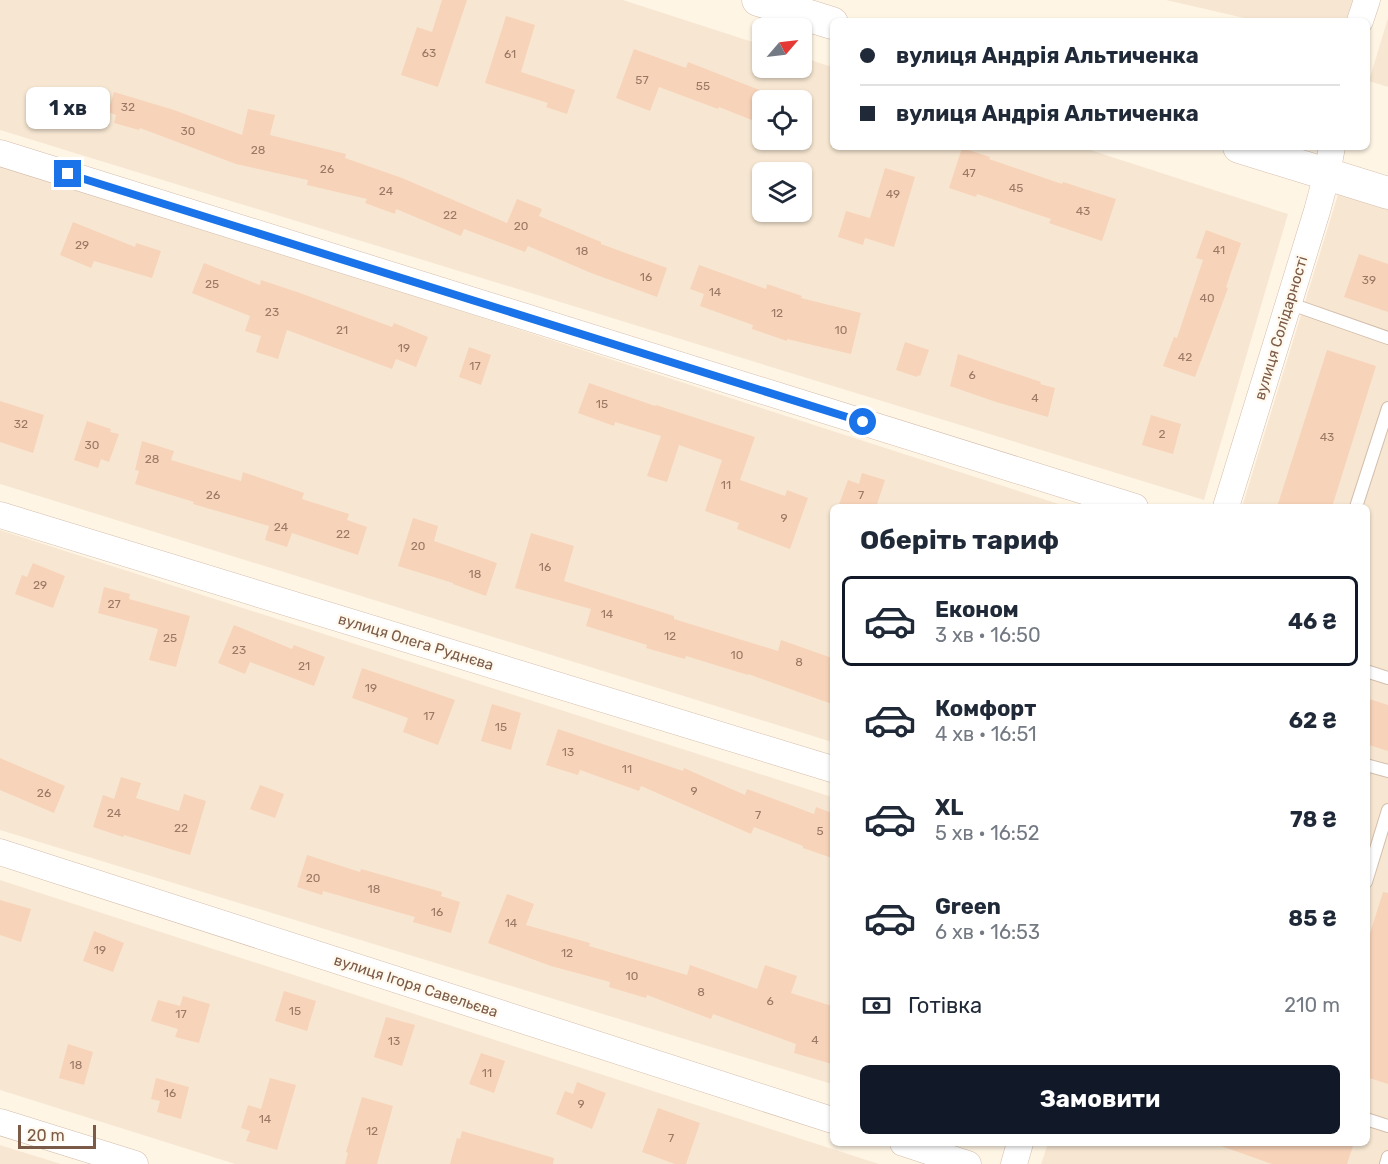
<!DOCTYPE html>
<html lang="uk">
<meta charset="utf-8">
<style>
:root{--surface:#fff;--page:#f6f6f7;--text:#1f2937;--muted:#747a83;--line:#e0e1e3;--accent:#111827}
body{margin:0;font-family:Rubik,sans-serif;background:var(--page);color:var(--text);height:100vh;display:flex;flex-direction:column;font-size:22px;white-space:nowrap}
*{box-sizing:border-box;margin:0}
p{font-size:20px;color:var(--muted)}
.icon{flex:none;width:33px;height:33px;fill:none;stroke:currentColor;stroke-width:2;stroke-linecap:round;stroke-linejoin:round}
.map{position:relative;flex:1;overflow:hidden}
.side{position:absolute;left:830px;top:504px;width:540px;height:642px;display:flex;flex-direction:column;background:var(--surface);border-radius:9px;box-shadow:0 2px 4px #0004}
.side>*{flex:none}
.hud{position:absolute;left:830px;top:18px;width:540px;height:132px;border-radius:9px;box-shadow:0 2px 4px #0004;display:grid;align-content:center;height:132px;padding:0 30px;background:var(--surface)}
.needle{width:39px;rotate:62deg}
.buttons{position:absolute;left:752px;top:18px;display:grid;gap:12px}
.buttons a{display:grid;place-items:center;width:60px;height:60px;border-radius:9px;background:var(--surface);box-shadow:0 2px 4px #0004;font-size:30px}
.scale{position:absolute;left:18px;bottom:15px;width:78px;box-sizing:border-box;padding-left:6px;border:3px solid #7b5a47;border-top:0;font-size:16px;line-height:21px;white-space:nowrap;color:#7b5a47;-webkit-text-stroke:4px #fff8ed;paint-order:stroke}
.end{position:absolute;width:27px;height:27px;margin:-14px;border:8px solid #1a73e8;background:#fff;box-shadow:0 0 0 3px #fff}
.from{border-radius:50%}
.bubble{position:absolute;height:42px;border-radius:9px;background:var(--surface);box-shadow:0 2px 4px #0004;font-size:20px;font-weight:700;line-height:42px;text-align:center}
.hud b{display:flex;align-items:center;gap:21px;height:57px;font-size:22px}
.hud b+b{border-top:2px solid var(--line)}
.hud i{width:15px;height:15px;background:var(--text)}
ul{padding:0;list-style:none}
li{display:flex;align-items:center;gap:18px;height:90px;margin:0 12px 9px;padding:0 18px;border:3px solid transparent;border-radius:9px}
li div{flex:1}
li b{display:block;font-size:22px}
li em{font-style:normal;font-weight:700}
li.selected{border-color:var(--accent)}
li>.icon{width:54px;height:54px;stroke-width:1.5}
h2{padding:0 30px;font-size:27px;line-height:72px}
.pay{display:flex;align-items:center;gap:15px;height:66px;padding:0 30px;font-size:22px}
.pay p{margin-inline-start:auto}
.cta{display:flex;gap:12px;margin-top:auto;padding:12px 30px}
.cta a{flex:1;height:69px;border-radius:9px;background:var(--accent);color:#fff;font-size:24px;font-weight:700;line-height:69px;text-align:center}
.map>svg:first-child{display:block}
</style>
<div class="map">
<svg width="1388" height="1164" viewBox="0 0 1388 1164">
<rect width="100%" height="100%" fill="#fff5e5"/>
<!-- residential -->
<g fill="#f7e7d2" fill-rule="evenodd">
<path d="M0,0h623l139,45v23h39v-11l31,10v80h249l207,67 -84,286 -1204,-370zM762,100h39v40h-39zM762,172h39v40h-39z"/>
<polygon points="1166,0 1355,0 1349,21 1257,21"/>
<polygon points="1388,18 1388,87 1369,81"/>
<polygon points="0,162 1068,507 832,507 832,742 0,484"/>
<polygon points="1340,188 1388,204 1388,1164 1041,1164 1048,1143 1366,1143 1366,507 1242,507"/>
<polygon points="0,530 832,797 832,1084 0,830"/>
<polygon points="0,880 879,1164 235,1164 0,1090"/>
<polygon points="0,1145 61,1164 0,1164"/>
</g>
<!-- building -->
<g fill="#f7d3b9">
<polygon points="442,0 467,0 438,87 401,75 417,27 432,32"/>
<polygon points="506,16 535,25 521,72 575,90 567,114 546,107 548,103 485,83"/>
<polygon points="634,49 686,68 688,62 762,91 762,124 719,107 718,109 659,87 650,111 616,98"/>
<polygon points="114,92 174,110 242,135 248,109 275,115 270,135 346,154 345,158 402,178 507,223 517,199 542,209 539,216 601,242 601,244 667,268 657,297 591,273 528,246 525,252 464,229 461,236 396,209 395,214 365,203 367,199 307,185 308,180 236,164 140,128 139,130 114,123 116,115 108,112"/>
<polygon points="962,148 990,157 989,159 1062,184 1063,182 1116,199 1102,241 1049,223 1051,219 977,194 976,197 949,188"/>
<polygon points="885,168 915,177 894,247 865,238 863,245 838,237 846,211 870,218"/>
<polygon points="73,222 135,247 136,243 161,251 152,278 94,261 91,268 60,255"/>
<polygon points="1206,230 1241,243 1226,287 1228,288 1195,377 1163,366 1174,337 1177,338 1203,260 1196,258"/>
<polygon points="1359,254 1388,264 1388,312 1344,297"/>
<polygon points="204,263 260,285 261,280 300,293 392,327 394,323 428,337 416,367 396,359 392,369 287,330 278,359 256,352 261,336 245,331 250,316 192,293"/>
<polygon points="699,265 766,289 767,284 802,296 801,298 861,313 851,354 787,339 787,341 752,329 753,325 700,306 704,294 690,289"/>
<polygon points="905,342 929,350 920,376 918,375 917,377 896,370"/>
<polygon points="469,347 491,355 481,385 459,377"/>
<polygon points="1327,350 1376,366 1332,507 1277,507"/>
<polygon points="958,354 1041,382 1040,384 1055,388 1048,417 996,402 950,386"/>
<polygon points="589,383 655,406 656,405 755,437 740,480 785,496 787,490 808,498 790,549 737,529 739,523 705,511 722,460 679,445 667,482 647,476 661,436 615,422 614,426 578,413"/>
<polygon points="0,401 44,415 33,453 0,442"/>
<polygon points="1151,415 1181,424 1173,454 1142,445"/>
<polygon points="87,421 111,429 110,432 119,434 109,462 101,459 98,468 74,460"/>
<polygon points="142,441 174,451 171,460 241,481 243,472 304,493 302,499 349,514 347,520 367,527 358,555 292,533 287,547 265,540 269,526 193,504 194,502 135,484 139,471 135,470"/>
<polygon points="862,473 885,480 876,507 838,507 848,480 859,484"/>
<polygon points="413,518 438,526 434,541 497,563 486,596 453,584 453,583 398,566"/>
<polygon points="531,533 574,546 564,581 674,616 674,619 778,651 781,640 832,658 832,704 748,674 748,675 686,656 685,659 646,648 647,645 586,626 591,609 515,588"/>
<polygon points="33,563 65,576 53,608 15,594 22,575 27,577"/>
<polygon points="104,587 130,594 129,599 190,616 176,667 149,660 158,629 98,613"/>
<polygon points="234,625 292,649 294,645 325,657 314,686 250,662 245,674 218,663"/>
<polygon points="362,668 455,700 438,745 403,732 408,718 352,698"/>
<polygon points="1366,698 1388,705 1388,751 1366,744"/>
<polygon points="492,704 521,713 511,750 481,741"/>
<polygon points="558,729 683,771 684,768 745,795 747,789 814,814 816,807 832,813 832,858 803,848 803,846 754,827 751,834 641,786 639,791 580,770 578,775 546,765"/>
<polygon points="0,758 65,786 54,813 0,790"/>
<polygon points="121,777 141,783 136,798 179,811 184,794 206,801 190,855 124,835 123,837 93,827 103,795 114,799"/>
<polygon points="260,785 284,794 275,818 250,809"/>
<polygon points="307,855 360,872 361,869 442,892 441,896 460,902 451,933 413,922 415,917 323,891 322,895 297,887"/>
<polygon points="1383,892 1388,893 1388,1084 1366,1077 1366,946"/>
<polygon points="507,894 534,904 526,925 590,943 589,946 687,975 690,965 757,989 765,965 797,976 791,993 832,1006 832,1064 794,1053 796,1044 713,1014 711,1019 647,995 646,998 609,987 610,982 551,966 488,943"/>
<polygon points="0,900 31,909 21,942 0,935"/>
<polygon points="94,931 124,943 113,972 83,961"/>
<polygon points="284,991 316,1001 307,1031 275,1021"/>
<polygon points="183,996 210,1004 199,1043 175,1037 178,1029 151,1021 158,1000 180,1006"/>
<polygon points="386,1017 415,1025 402,1066 374,1057"/>
<polygon points="68,1044 93,1052 84,1085 59,1078"/>
<polygon points="481,1053 505,1061 494,1093 469,1084"/>
<polygon points="156,1078 189,1087 181,1119 157,1112 160,1101 151,1099"/>
<polygon points="270,1078 296,1085 277,1150 246,1141 250,1131 241,1128 248,1105 261,1109"/>
<polygon points="577,1082 606,1093 592,1129 556,1114 565,1091 573,1094"/>
<polygon points="362,1097 393,1106 377,1164 345,1164 348,1153 346,1152"/>
<polygon points="658,1108 700,1123 686,1164 675,1164 642,1152"/>
<polygon points="462,1131 554,1158 553,1164 450,1164 457,1138 460,1139"/>
<polygon points="1222,1143 1354,1143 1347,1164 1272,1164 1221,1146"/>
</g>
<g fill="none" stroke-linecap="round" stroke-linejoin="round">
<!-- service casing -->
<g stroke="#d4beac" stroke-width="14">
<g id="service">
<polyline points="1288,303 1388,338"/>
<polyline points="1356,507 1388,408"/>
<polyline points="1366,671 1388,678"/>
<polyline points="1366,765 1388,771"/>
<polyline points="1366,882 1388,810"/>
<polyline points="1366,1119 1388,1126"/>
<polyline points="1386,1164 1388,1157"/>
</g>
</g>
<!-- minor casing -->
<g stroke="#d4beac" stroke-width="27">
<g id="minor">
<polyline points="1360,21 1367,0"/>
<polyline points="0,153 1135,507"/>
<polyline points="1226,507 1317,211 1327,174 1332,147"/>
<polyline points="0,515 832,769"/>
<polyline points="0,852 832,1120"/>
<polyline points="0,1122 135,1164"/>
<polyline points="903,1143 968,1164"/>
<polyline points="1014,1164 1020,1143"/>
</g>
</g>
<!-- tertiary casing -->
<g stroke="#d4beac" stroke-width="33">
<g id="tertiary">
<polyline points="758,0 832,23"/>
<polyline points="1239,147 1388,193"/>
</g>
</g>
<!-- service -->
<use href="#service" stroke="#fff" stroke-width="12"/>
<!-- minor -->
<use href="#minor" stroke="#fff" stroke-width="26"/>
<!-- tertiary -->
<use href="#tertiary" stroke="#fff" stroke-width="32"/>
</g>
<g fill="none" stroke-linecap="round" stroke-linejoin="round">
<!-- route -->
<polyline stroke="#1a73e8" stroke-width="8" points="68,174 863,422"/>
</g>
<g text-anchor="middle" stroke-width="4.5" stroke-linejoin="round" paint-order="stroke">
<!-- number labels -->
<g font-size="12" fill="#9a7864">
<text x="429" y="57">63</text>
<text x="510" y="58">61</text>
<text x="642" y="84">57</text>
<text x="703" y="90">55</text>
<text x="128" y="111">32</text>
<text x="188" y="135">30</text>
<text x="258" y="154">28</text>
<text x="327" y="173">26</text>
<text x="969" y="177">47</text>
<text x="1016" y="192">45</text>
<text x="386" y="195">24</text>
<text x="893" y="198">49</text>
<text x="1083" y="215">43</text>
<text x="450" y="219">22</text>
<text x="521" y="230">20</text>
<text x="82" y="249">29</text>
<text x="1219" y="254">41</text>
<text x="582" y="255">18</text>
<text x="646" y="281">16</text>
<text x="1369" y="284">39</text>
<text x="212" y="288">25</text>
<text x="715" y="296">14</text>
<text x="1207" y="302">40</text>
<text x="272" y="316">23</text>
<text x="777" y="317">12</text>
<text x="342" y="334">21</text>
<text x="841" y="334">10</text>
<text x="404" y="352">19</text>
<text x="1185" y="361">42</text>
<text x="475" y="370">17</text>
<text x="972" y="379">6</text>
<text x="1035" y="402">4</text>
<text x="602" y="408">15</text>
<text x="21" y="428">32</text>
<text x="1162" y="438">2</text>
<text x="1327" y="441">43</text>
<text x="92" y="449">30</text>
<text x="152" y="463">28</text>
<text x="726" y="489">11</text>
<text x="213" y="499">26</text>
<text x="861" y="499">7</text>
<text x="784" y="522">9</text>
<text x="281" y="531">24</text>
<text x="343" y="538">22</text>
<text x="418" y="550">20</text>
<text x="545" y="571">16</text>
<text x="475" y="578">18</text>
<text x="40" y="589">29</text>
<text x="114" y="608">27</text>
<text x="607" y="618">14</text>
<text x="670" y="640">12</text>
<text x="170" y="642">25</text>
<text x="239" y="654">23</text>
<text x="737" y="659">10</text>
<text x="799" y="666">8</text>
<text x="304" y="670">21</text>
<text x="371" y="692">19</text>
<text x="429" y="720">17</text>
<text x="501" y="731">15</text>
<text x="568" y="756">13</text>
<text x="627" y="773">11</text>
<text x="694" y="795">9</text>
<text x="44" y="797">26</text>
<text x="114" y="817">24</text>
<text x="758" y="819">7</text>
<text x="181" y="832">22</text>
<text x="820" y="835">5</text>
<text x="313" y="882">20</text>
<text x="374" y="893">18</text>
<text x="437" y="916">16</text>
<text x="511" y="927">14</text>
<text x="100" y="954">19</text>
<text x="567" y="957">12</text>
<text x="632" y="980">10</text>
<text x="701" y="996">8</text>
<text x="770" y="1005">6</text>
<text x="295" y="1015">15</text>
<text x="181" y="1018">17</text>
<text x="815" y="1044">4</text>
<text x="394" y="1045">13</text>
<text x="76" y="1069">18</text>
<text x="487" y="1077">11</text>
<text x="170" y="1097">16</text>
<text x="581" y="1108">9</text>
<text x="265" y="1123">14</text>
<text x="372" y="1135">12</text>
<text x="671" y="1142">7</text>
</g>
<!-- street labels -->
<g font-size="15" fill="#7b5a47" stroke="#fff8ed">
<text transform="translate(1281 328) rotate(-73)" y="5">вулиця Солідарності</text>
<text transform="translate(416 642) rotate(17)" y="5">вулиця Олега Руднєва</text>
<text transform="translate(416 986) rotate(18)" y="5">вулиця Ігоря Савельєва</text>
</g>
</g>
</svg>
<div class="buttons">
<a><svg class="needle" viewBox="-14 -14 28 28"><path d="M0-13l5 13h-10z" fill="#e53935"/><path d="M0 13l5-13h-10z" fill="#747a83"/></svg></a>
<a><svg class="icon" aria-label="locate" viewBox="0 0 24 24"><circle cx="12" cy="12" r="6"/><path d="M12 2v4M12 18v4M2 12h4M18 12h4"/></svg></a>
<a><svg class="icon" aria-label="layers" viewBox="0 0 24 24"><path d="M12 4l9 5-9 5-9-5zM3 14l9 5 9-5"/></svg></a>
</div>
<div class="scale">20 m</div>
<i class="end from" style="left:863px;top:422px"></i>
<i class="end" style="left:68px;top:174px"></i>
<div class="bubble" style="left:26px;top:87px;width:84px">1 хв</div>
<div class="hud">
<b><i class="from"></i>вулиця Андрія Альтиченка</b>
<b><i></i>вулиця Андрія Альтиченка</b>
</div>
<section class="side">
<h2>Оберіть тариф</h2>
<ul>
<li class="selected"><svg class="icon" aria-label="car" viewBox="0 0 24 24"><path d="M5 17H2v-5l4-1 3-4h7l3 4 3 1v5h-3M9 17h6M6 11h13"/><circle cx="7" cy="17" r="2"/><circle cx="17" cy="17" r="2"/></svg><div><b>Економ</b><p>3 хв · 16:50</p></div><em>46 ₴</em></li>
<li><svg class="icon" aria-label="car" viewBox="0 0 24 24"><path d="M5 17H2v-5l4-1 3-4h7l3 4 3 1v5h-3M9 17h6M6 11h13"/><circle cx="7" cy="17" r="2"/><circle cx="17" cy="17" r="2"/></svg><div><b>Комфорт</b><p>4 хв · 16:51</p></div><em>62 ₴</em></li>
<li><svg class="icon" aria-label="car" viewBox="0 0 24 24"><path d="M5 17H2v-5l4-1 3-4h7l3 4 3 1v5h-3M9 17h6M6 11h13"/><circle cx="7" cy="17" r="2"/><circle cx="17" cy="17" r="2"/></svg><div><b>XL</b><p>5 хв · 16:52</p></div><em>78 ₴</em></li>
<li><svg class="icon" aria-label="car" viewBox="0 0 24 24"><path d="M5 17H2v-5l4-1 3-4h7l3 4 3 1v5h-3M9 17h6M6 11h13"/><circle cx="7" cy="17" r="2"/><circle cx="17" cy="17" r="2"/></svg><div><b>Green</b><p>6 хв · 16:53</p></div><em>85 ₴</em></li>
</ul>
<div class="pay"><svg class="icon" aria-label="cash" viewBox="0 0 24 24"><path d="M3 7h18v10H3z"/><circle cx="12" cy="12" r="2"/></svg>Готівка<p>210 m</p></div>
<div class="cta"><a>Замовити</a></div>
</section>
</div>
